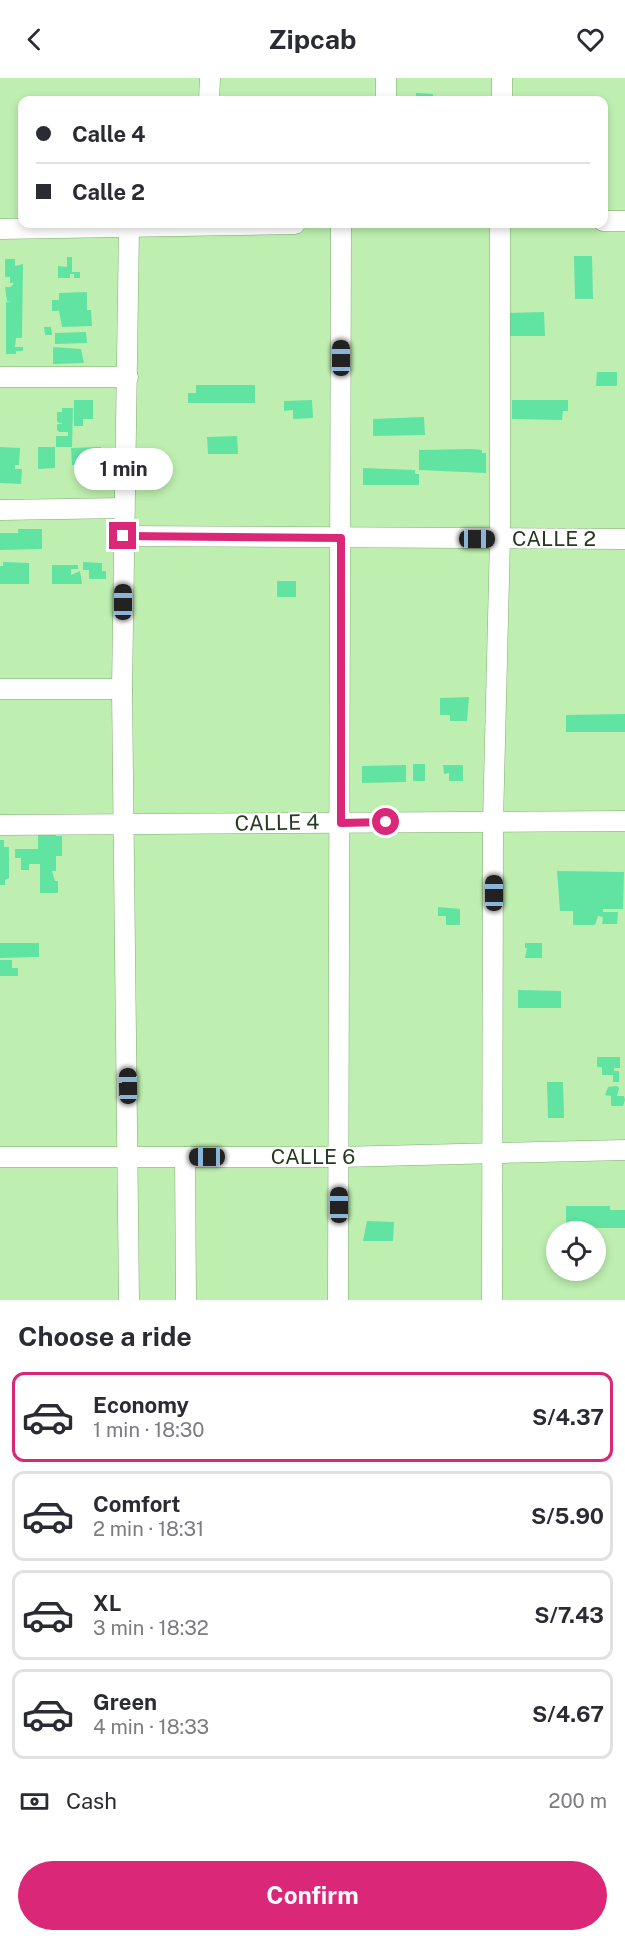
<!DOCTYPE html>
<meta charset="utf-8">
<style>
:root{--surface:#fff;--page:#f2f2f3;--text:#2b2b33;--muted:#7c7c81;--line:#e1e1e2;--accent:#db2777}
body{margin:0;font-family:"Public Sans",sans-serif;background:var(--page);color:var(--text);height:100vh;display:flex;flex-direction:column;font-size:22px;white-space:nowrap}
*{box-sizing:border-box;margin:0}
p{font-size:20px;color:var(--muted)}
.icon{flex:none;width:33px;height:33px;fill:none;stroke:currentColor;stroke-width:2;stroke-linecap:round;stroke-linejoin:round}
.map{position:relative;height:1222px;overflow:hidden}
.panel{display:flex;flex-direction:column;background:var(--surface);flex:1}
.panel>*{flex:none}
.banner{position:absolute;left:18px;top:18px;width:590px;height:132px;border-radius:12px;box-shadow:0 3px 9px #0003;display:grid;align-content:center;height:132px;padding:0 18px;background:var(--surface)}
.fabs{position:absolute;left:546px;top:1143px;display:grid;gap:12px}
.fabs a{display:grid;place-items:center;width:60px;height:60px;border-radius:50%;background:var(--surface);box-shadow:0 3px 9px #0003;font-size:30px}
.end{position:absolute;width:27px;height:27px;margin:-14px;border:8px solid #db2777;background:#fff;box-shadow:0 0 0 3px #fff}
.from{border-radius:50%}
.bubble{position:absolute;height:42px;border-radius:21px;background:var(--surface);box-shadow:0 3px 9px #0003;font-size:20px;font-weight:700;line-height:42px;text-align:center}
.car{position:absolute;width:18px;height:36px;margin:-18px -9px;border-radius:8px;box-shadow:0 0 4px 2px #0007;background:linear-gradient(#222 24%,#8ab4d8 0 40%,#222 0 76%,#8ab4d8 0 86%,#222 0)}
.banner b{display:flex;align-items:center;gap:21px;height:57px;font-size:22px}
.banner b+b{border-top:2px solid var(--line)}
.banner i{width:15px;height:15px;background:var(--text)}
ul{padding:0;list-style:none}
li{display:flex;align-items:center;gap:18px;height:90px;margin:0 12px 9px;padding:0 6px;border:3px solid var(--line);border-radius:12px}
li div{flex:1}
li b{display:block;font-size:22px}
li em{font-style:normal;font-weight:700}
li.active{border-color:var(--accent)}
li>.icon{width:54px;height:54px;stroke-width:1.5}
h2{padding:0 18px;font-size:27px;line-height:72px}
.pay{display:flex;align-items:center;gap:15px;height:66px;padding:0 18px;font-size:22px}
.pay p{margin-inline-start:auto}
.action{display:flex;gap:12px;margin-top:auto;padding:12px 18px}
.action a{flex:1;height:69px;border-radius:36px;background:var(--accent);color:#fff;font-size:24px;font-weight:700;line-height:69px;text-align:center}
header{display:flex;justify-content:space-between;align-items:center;height:78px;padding:0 18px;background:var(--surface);font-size:27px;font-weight:700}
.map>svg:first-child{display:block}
</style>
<header><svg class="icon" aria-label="back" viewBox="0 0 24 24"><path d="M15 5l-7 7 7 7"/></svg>Zipcab<svg class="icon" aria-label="heart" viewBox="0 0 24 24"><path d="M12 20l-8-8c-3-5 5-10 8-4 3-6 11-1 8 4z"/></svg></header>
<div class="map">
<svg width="625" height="1222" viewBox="0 0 625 1222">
<rect width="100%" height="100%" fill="#beefb0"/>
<!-- building -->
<g fill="#61e3a2">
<polygon points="416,15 433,16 433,22 416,22"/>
<polygon points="574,178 592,178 593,221 575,221"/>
<polygon points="67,179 72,179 72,194 80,194 80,200 74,200 74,196 70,196 70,200 58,200 58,188 67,189"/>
<polygon points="5,181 15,181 15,188 23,186 22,260 16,260 15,269 23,269 23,273 16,273 16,276 6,276 6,224 12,223 7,223 5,209 11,209 14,205 10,205 10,199 5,199"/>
<polygon points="87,214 87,232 91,232 92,248 62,249 59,233 52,233 52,222 59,222 59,215"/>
<polygon points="544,234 545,258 508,258 508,235"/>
<polygon points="44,249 51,249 52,257 45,257"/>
<polygon points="86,254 87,265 55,266 55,255"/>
<polygon points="53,269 81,271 84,285 53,286"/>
<polygon points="597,294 617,294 617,308 596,308"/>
<polygon points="196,307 255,307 255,325 188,325 188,315 196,315"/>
<polygon points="74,322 93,322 93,341 83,341 83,348 74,348"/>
<polygon points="312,322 313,340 293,341 293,332 284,333 284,323"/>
<polygon points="512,322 568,322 568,333 563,333 562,342 512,341"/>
<polygon points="62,330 73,330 72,369 56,369 56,358 68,358 68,354 59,354 57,352 57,346 63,346 57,344 57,334 62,334"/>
<polygon points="424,339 425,357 373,358 373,341"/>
<polygon points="237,358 238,376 208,376 207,359"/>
<polygon points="0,369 20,370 19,387 15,387 15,391 22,391 21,406 0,405"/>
<polygon points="38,369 55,369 55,390 38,391"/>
<polygon points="101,369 101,387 72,387 71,370"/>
<polygon points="471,371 482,372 482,375 486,375 486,395 419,392 419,372"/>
<polygon points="363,390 415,392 415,396 419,396 419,407 363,407"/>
<polygon points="18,451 42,451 42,471 0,472 0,455 18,455"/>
<polygon points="3,484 29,485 29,506 0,506 0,488 3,488"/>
<polygon points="83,484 102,485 102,493 106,493 106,501 89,501 89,492 83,492"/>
<polygon points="52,487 78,487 78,491 71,491 71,497 80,493 82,506 52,506"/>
<rect x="277" y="503" width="19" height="16"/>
<polygon points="469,619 467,643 450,643 450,637 440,637 440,620"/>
<polygon points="625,636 625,654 566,654 566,637"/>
<rect x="413" y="686" width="12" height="17"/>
<polygon points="406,687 406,704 362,705 362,688"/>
<polygon points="443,687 463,687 463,703 449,703 449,695 444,696"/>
<polygon points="38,750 56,750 56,758 62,758 62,778 56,778 56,793 52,793 55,803 58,803 58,815 40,815 40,786 29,786 29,792 21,792 21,780 15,780 15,771 38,771"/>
<polygon points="0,762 4,762 4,769 9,769 9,800 5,802 5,807 0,807"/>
<polygon points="557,793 624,794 623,831 603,831 603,834 618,834 617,846 602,846 603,839 598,838 595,847 573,847 573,833 560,833"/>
<polygon points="438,829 460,831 460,847 446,847 446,838 438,838"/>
<polygon points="0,865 39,865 39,879 0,880"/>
<polygon points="525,865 542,865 542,880 525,880 527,870 525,870"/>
<polygon points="0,882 12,882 12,890 18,890 18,898 0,898"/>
<polygon points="518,912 561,913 561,930 518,930"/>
<polygon points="597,979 620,979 620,990 614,990 614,993 619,993 619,1004 613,1004 613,997 602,997 602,989 597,989"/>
<polygon points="547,1004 563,1004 564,1040 548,1040"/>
<polygon points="617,1008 619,1010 617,1018 624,1018 625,1022 623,1028 611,1028 611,1018 605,1017 608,1009"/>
<polygon points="566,1128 610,1128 610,1132 625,1132 625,1150 566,1150"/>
<polygon points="367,1143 394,1144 393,1163 363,1163"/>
</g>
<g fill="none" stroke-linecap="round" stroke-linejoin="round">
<!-- minor casing -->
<g stroke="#7fae71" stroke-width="21">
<g id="minor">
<polyline points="386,0 386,22"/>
<polyline points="209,22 210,0"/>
<polyline points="502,22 502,0"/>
<polyline points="603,143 625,143"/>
<polyline points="129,150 122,611 129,1222"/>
<polyline points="0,151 295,146"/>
<polyline points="0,299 128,299"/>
<polyline points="0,432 124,430"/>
<polyline points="123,458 625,461"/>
<polyline points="0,611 122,611"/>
<polyline points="0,747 625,743"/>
<polyline points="0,1079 339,1079 625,1072"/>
<polyline points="185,1079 186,1222"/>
<polyline points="338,1222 341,146"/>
<polyline points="492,1222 493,744 500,461 500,146"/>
</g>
</g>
<!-- minor -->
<use href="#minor" stroke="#fff" stroke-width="20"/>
</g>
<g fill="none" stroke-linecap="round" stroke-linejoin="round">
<!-- route -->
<polyline stroke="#db2777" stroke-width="8" points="123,458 341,460 341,745 386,744"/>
</g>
<g text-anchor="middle" stroke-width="4.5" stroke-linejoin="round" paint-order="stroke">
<!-- street labels -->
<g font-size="21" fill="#263a21" stroke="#fff">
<text x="554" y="468">CALLE 2</text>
<text transform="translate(277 745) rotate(-1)" y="7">CALLE 4</text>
<text x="313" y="1086">CALLE 6</text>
</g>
</g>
</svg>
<div class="fabs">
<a><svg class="icon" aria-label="locate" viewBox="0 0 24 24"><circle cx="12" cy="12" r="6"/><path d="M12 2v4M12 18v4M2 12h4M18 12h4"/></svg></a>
</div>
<i class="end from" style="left:386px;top:744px"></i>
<i class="end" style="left:123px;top:458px"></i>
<div class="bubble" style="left:74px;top:370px;width:99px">1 min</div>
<i class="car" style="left:341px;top:280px;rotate:0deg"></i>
<i class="car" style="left:477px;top:461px;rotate:90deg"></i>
<i class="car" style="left:123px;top:524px;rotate:0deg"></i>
<i class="car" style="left:494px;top:815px;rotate:0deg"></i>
<i class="car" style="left:128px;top:1008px;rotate:359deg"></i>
<i class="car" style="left:207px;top:1079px;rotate:270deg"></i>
<i class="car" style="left:339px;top:1127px;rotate:0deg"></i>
<div class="banner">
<b><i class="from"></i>Calle 4</b>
<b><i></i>Calle 2</b>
</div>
</div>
<section class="panel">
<h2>Choose a ride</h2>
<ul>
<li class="active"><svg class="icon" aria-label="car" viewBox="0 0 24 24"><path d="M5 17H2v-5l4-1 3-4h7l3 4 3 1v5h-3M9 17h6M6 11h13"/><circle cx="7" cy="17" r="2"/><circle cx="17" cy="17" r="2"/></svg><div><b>Economy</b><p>1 min · 18:30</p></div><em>S/4.37</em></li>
<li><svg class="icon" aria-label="car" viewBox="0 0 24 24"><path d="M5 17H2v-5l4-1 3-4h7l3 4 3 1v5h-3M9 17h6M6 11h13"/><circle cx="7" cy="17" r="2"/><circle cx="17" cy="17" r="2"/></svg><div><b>Comfort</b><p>2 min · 18:31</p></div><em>S/5.90</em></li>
<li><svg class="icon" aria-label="car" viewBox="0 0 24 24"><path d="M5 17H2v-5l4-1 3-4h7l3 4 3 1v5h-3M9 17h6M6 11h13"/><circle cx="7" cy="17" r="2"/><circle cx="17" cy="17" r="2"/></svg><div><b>XL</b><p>3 min · 18:32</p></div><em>S/7.43</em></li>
<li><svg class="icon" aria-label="car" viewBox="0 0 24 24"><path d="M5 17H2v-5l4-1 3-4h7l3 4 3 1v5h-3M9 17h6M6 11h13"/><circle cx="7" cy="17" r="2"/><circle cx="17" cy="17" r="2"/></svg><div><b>Green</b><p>4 min · 18:33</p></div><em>S/4.67</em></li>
</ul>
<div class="pay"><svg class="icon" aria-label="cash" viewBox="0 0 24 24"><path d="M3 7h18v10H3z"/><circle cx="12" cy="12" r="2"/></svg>Cash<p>200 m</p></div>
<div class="action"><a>Confirm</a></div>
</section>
